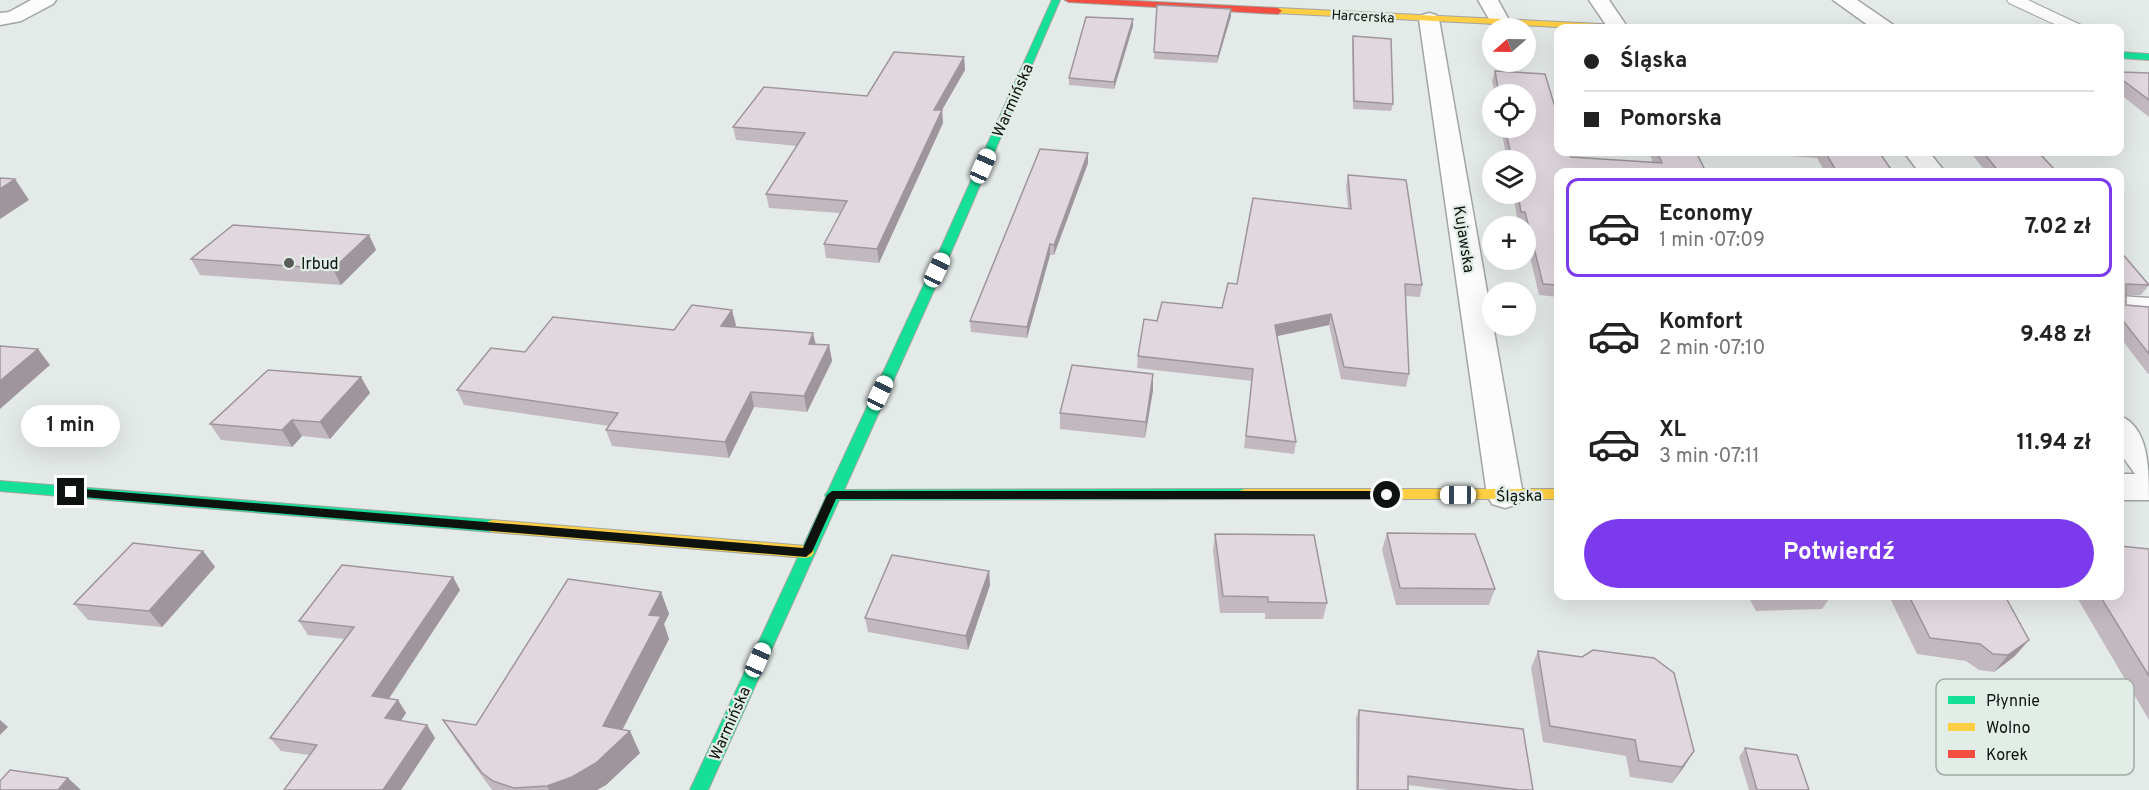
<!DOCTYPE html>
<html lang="pl">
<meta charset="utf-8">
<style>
:root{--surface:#fff;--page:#f6f6f6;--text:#222;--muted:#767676;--line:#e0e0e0;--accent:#7c3aed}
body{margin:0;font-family:Overpass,sans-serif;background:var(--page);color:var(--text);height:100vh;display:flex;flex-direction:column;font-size:22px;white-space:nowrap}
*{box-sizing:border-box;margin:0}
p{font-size:20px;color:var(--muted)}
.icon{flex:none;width:33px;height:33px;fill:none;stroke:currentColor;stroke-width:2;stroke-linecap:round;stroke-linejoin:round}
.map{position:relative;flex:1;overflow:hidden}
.details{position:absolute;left:1554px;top:168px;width:570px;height:432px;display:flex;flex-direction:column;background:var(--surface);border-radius:12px;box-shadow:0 6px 24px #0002}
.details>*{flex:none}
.hud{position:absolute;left:1554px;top:24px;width:570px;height:132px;border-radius:12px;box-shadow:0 6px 24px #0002;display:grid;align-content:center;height:132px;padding:0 30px;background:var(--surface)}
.needle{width:39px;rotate:250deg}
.fabs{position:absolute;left:1482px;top:18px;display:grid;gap:12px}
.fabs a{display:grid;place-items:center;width:54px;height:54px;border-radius:50%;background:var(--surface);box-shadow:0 6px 24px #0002;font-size:30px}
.end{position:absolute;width:27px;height:27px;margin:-14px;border:8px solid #0e1310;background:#fff;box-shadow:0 0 0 3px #fff}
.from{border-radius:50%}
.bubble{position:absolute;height:42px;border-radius:21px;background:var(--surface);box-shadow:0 6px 24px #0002;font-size:20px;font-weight:700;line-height:42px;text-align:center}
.car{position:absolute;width:18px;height:36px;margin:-18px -9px;border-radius:8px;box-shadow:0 0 4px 2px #0007;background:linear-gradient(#fff 24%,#345 0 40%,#fff 0 76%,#345 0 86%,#fff 0)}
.hud b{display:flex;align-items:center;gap:21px;height:57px;font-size:22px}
.hud b+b{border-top:2px solid var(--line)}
.hud i{width:15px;height:15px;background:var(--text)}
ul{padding:10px 0 0;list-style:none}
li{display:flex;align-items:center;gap:18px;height:99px;margin:0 12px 9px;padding:0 18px;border:3px solid transparent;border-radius:12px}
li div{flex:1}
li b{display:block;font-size:22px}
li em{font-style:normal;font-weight:700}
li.on{border-color:var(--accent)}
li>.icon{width:54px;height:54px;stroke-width:1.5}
.cta{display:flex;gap:12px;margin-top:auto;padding:12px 30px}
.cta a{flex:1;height:69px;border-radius:36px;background:var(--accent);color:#fff;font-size:24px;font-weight:700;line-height:69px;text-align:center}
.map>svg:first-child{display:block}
</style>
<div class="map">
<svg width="2149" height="790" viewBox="0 0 2149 790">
<rect width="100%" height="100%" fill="#e4eae7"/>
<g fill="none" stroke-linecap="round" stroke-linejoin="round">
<!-- lane casing -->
<g stroke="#a1a6a3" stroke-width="2">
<polygon id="lane" points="2007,0 2028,0 2081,25 2083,28 2063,28 2009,3"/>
</g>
<!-- street casing -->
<g stroke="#a1a6a3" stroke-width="3">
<g id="street">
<polygon points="31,0 56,0 53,4 21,21 0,25 0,13 9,12"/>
<polygon points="1478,0 1498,0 1510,22 1507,26 1500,28 1493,26"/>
<polygon points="1589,0 1609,0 1628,28 1608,28"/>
<polygon points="1833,0 1857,0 1892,24 1896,28 1872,28"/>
<polygon points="1429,13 1436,15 1439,19 1523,495 1518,504 1505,508 1492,504 1487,495 1419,19 1422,15"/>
<polygon points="1904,152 1929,152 1945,172 1919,172"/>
<polygon points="2120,296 2149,298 2149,316 2120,314"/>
<path d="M2120,416c29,11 29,53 29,84h-29v-26h15l-15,-21z"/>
</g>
</g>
<!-- fast casing -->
<g stroke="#a1a6a3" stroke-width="2">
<g id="fast">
<polygon points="1052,0 1060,0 952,250 844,490 1246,489 1251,490 1253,494 1251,498 1246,499 839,500 708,790 690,790 826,497 825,495 828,491 940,250"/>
<polygon points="2120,52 2149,54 2149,60 2120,58"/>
<polygon points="0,481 492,520 497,522 500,526 497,530 492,532 0,491"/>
</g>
</g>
<!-- slow casing -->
<g stroke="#a1a6a3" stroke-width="2">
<g id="slow">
<polygon points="1278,8 1620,25 1624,28 1578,28 1275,13 1275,9"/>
<polygon points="1246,489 1558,489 1558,499 1246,499 1241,498 1239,494 1241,490"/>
<polygon points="492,520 806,546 812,548 814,552 812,556 806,558 492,532 487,530 484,526 487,522"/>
</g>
</g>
<!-- jam casing -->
<g stroke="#a1a6a3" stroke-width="2">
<polygon id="jam" points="1065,0 1116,0 1278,8 1282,11 1278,14 1069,2"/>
</g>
<!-- lane -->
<use href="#lane" fill="#fbfcfb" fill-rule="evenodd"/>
<!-- street -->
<use href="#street" fill="#fbfcfb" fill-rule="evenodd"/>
<!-- fast -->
<use href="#fast" fill="#16e098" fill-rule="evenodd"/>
<!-- slow -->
<use href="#slow" fill="#ffcf43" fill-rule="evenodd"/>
<!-- jam -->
<use href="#jam" fill="#f24e42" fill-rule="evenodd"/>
</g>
<!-- wall -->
<g fill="#c2b9c0">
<polygon points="1157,5 1231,9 1231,16 1217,63 1154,59"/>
<polygon points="1133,26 1114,89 1069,85 1069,78"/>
<polygon points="1353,36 1393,104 1391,111 1353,109 1352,43"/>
<polygon points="964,57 965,70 942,110 943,123 879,263 826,258 824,244 840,213 769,208 766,194 797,146 736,140 733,127 867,96"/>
<polygon points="1495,71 1545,74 1558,117 1558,152 1569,152 1571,157 1653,163 1649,152 1696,152 1706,172 1558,172 1558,297 1539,295 1526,240 1526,226 1522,226 1521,223 1518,223 1513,194 1526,194 1526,160 1507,160 1501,128 1526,128 1526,94 1495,94 1492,81"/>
<polygon points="2120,72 2149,73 2149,117 2120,94"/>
<polygon points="1736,152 1879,152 1893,172 1825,172 1817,158"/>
<polygon points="1970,152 2038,152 2057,172 1986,172"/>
<polygon points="1088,153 1088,163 1054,255 1050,255 1027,338 971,332 970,321"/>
<polygon points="1348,175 1422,285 1420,297 1405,296 1409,374 1406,387 1341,379 1329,325 1277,336 1296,442 1294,454 1244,448 1252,381 1137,368 1138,356 1157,321 1222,308 1237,284 1348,208 1346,186"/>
<polygon points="369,235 376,250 341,285 200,275 191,259"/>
<polygon points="2120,251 2149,285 2141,295 2126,295 2126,305 2149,307 2149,374 2148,374 2120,337"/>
<polygon points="736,325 734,327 813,333 816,344 829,345 832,361 807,412 754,407 729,458 612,446 606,430 609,426 464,405 457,390 525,352 674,330"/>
<polygon points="1153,374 1153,390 1145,438 1060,429 1060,413"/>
<polygon points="361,377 370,393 330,439 302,436 292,447 221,440 210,424"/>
<polygon points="1387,533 1495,589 1489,605 1396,605 1382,550"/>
<polygon points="1215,534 1327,603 1323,619 1265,619 1265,613 1220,613 1213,551"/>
<polygon points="2149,549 2149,720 2076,596 2120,596"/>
<polygon points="203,551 215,567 162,627 88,620 74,604"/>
<polygon points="989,571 990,585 968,650 868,632 865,618"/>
<polygon points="453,577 460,590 389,699 398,700 406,713 401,721 427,725 435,738 401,790 284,790 309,755 281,751 270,738 345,639 308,635 299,621"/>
<polygon points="661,592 669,614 664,624 669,639 622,730 640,753 606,785 597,790 492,790 457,742 443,720 476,725"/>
<polygon points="1748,596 1831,596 1822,609 1756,611"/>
<polygon points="1889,596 2005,596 2015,656 1994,672 1979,670 1966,661 1917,654"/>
<polygon points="1538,651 1694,751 1672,783 1630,777 1626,756 1543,742 1531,668"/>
<polygon points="1359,710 1533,790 1448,790 1408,785 1408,790 1356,790 1356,718"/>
<polygon points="1745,748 1809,790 1749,790 1739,757"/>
</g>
<!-- shaded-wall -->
<g fill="#9e969c">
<polygon points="1231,9 1231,16 1217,63 1218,56"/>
<polygon points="1133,19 1133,26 1114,89 1114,82"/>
<polygon points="964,57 965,70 935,122 934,110"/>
<polygon points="942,110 943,123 879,263 877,249"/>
<polygon points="1088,153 1088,163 1054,255 1054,245"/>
<polygon points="15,179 29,200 0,219 0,189"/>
<polygon points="369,235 376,250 341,285 333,269"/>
<polygon points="1050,244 1050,255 1027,338 1027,327"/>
<polygon points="732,310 736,325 725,341 721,326"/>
<polygon points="1331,314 1329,325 1273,337 1275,325"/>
<polygon points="813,333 816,348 809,344"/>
<polygon points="829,345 832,361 807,412 804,396"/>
<polygon points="38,349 50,365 0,409 0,381"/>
<polygon points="1153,374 1153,390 1145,438 1146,422"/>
<polygon points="361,377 370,393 330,439 320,422"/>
<polygon points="751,392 754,407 729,458 725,442"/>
<polygon points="292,420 302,436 292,447 282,430"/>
<polygon points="203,551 215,567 162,627 149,611"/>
<polygon points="989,571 990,585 968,650 966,636"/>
<polygon points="453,577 460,590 381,710 372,696"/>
<polygon points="661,592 669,614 664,624 669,639 614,746 630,731 640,753 606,785 597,790 549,790 547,786 649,615"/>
<polygon points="2029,640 2015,656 1994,672 2008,655"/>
<polygon points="398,700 406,713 394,731 385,718"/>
<polygon points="0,720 8,727 0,735"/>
<polygon points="427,725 435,738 401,790 383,790"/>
<polygon points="1694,751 1684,767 1672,783 1682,767"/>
<polygon points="68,778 81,790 58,790"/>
</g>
<!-- building -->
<g fill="#e1d7df" stroke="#9e969c" stroke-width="1.5">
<polygon points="1157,5 1231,9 1218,56 1154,52"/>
<polygon points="1086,17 1133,19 1114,82 1069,78"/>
<polygon points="1353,36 1391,39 1393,104 1354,101"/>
<polygon points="894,52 964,57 934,110 942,110 877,249 824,244 847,201 766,194 805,133 733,127 764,87 867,96"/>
<polygon points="1495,71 1545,74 1558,117 1558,152 1569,152 1571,157 1662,163 1657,152 1696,152 1706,172 1558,172 1558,285 1543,284 1525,212 1521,212 1518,194 1526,194 1526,160 1512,160 1505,128 1526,128 1526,94 1499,94"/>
<polygon points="2120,72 2149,73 2149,100 2120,78"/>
<polygon points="1040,149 1088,153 1054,245 1050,244 1027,327 970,321"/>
<polygon points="1825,152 1879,152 1893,172 1837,172"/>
<polygon points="1983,152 2038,152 2057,172 1999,172"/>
<polygon points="1348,175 1406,180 1422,285 1405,284 1409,374 1344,367 1331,314 1275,325 1296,442 1246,436 1253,369 1138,356 1144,319 1157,321 1162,302 1222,308 1228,283 1237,284 1253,198 1351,209"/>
<polygon points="0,178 15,179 0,189"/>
<polygon points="233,225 369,235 333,269 191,259"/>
<polygon points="2120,251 2149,285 2126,284 2126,305 2149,307 2149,354 2120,317"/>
<polygon points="692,305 732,310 721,326 813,333 809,344 829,345 804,396 751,392 725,442 606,430 618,413 457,390 491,348 525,352 553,317 674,330"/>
<polygon points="0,346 38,349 0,381"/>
<polygon points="1072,365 1153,374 1146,422 1060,413"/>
<polygon points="268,370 361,377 320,422 292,420 282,430 210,424"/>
<polygon points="1387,533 1475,534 1495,589 1400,588"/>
<polygon points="1215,534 1314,535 1327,603 1268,602 1268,597 1223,596"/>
<polygon points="133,543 203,551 149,611 74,604"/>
<polygon points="2120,546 2149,549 2149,676 2100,596 2120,596"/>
<polygon points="892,555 989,571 966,636 865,618"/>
<polygon points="342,565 453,577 372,696 398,700 385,718 427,725 383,790 284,790 317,745 270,738 354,627 299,621"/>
<polygon points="568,579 661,592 649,615 661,616 603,726 630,731 596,763 572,777 547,786 514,788 493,781 482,773 443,720 476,725"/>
<polygon points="1909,596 2005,596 2029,640 2008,655 1993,654 1980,644 1930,638"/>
<polygon points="1593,650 1654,658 1674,673 1694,751 1682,767 1639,761 1635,740 1550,726 1538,651 1582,657"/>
<polygon points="1359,710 1523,729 1533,790 1520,790 1408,776 1408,790 1358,790"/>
<polygon points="1745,748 1797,755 1809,790 1757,790"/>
<polygon points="10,770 68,778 58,790 0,790 0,781"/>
</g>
<!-- route -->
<polygon fill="#0e1310" points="71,488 803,548 827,495 832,491 1387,491 1393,495 1387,499 836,499 812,552 806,557 71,496 66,492"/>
<!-- markers -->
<circle fill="#595e5b" stroke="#e1ede6" stroke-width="2" cx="289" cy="263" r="6"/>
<g text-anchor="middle" stroke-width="4.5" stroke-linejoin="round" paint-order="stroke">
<!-- far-street labels -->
<g font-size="14" fill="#0e1310" stroke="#e1ede6">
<text transform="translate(1363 16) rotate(3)" y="5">Harcerska</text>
</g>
<!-- street labels -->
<g font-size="16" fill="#0e1310" stroke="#e1ede6">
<text transform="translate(1012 100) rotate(-66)" y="6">Warmińska</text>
<text transform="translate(1465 239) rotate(81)" y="6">Kujawska</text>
<text transform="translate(1519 495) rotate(-1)" y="6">Śląska</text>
<text transform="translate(729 723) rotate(-66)" y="6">Warmińska</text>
</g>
<!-- poi labels -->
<g font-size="16" fill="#0e1310" stroke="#e1ede6" text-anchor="start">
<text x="301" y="269">Irbud</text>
</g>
</g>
<!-- legend -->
<rect x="1936" y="679" width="198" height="96" rx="9" fill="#e1ede6" stroke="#a2aca6" stroke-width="1.5"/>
<rect x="1948" y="696" width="27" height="8" fill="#16e098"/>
<rect x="1948" y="723" width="27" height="8" fill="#ffcf43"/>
<rect x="1948" y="750" width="27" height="8" fill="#f24e42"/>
<g font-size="16" fill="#0e1310">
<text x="1986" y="706">Płynnie</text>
<text x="1986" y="733">Wolno</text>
<text x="1986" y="760">Korek</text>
</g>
</svg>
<div class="fabs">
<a><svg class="needle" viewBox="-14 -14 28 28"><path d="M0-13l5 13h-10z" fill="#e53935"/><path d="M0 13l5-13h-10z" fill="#767676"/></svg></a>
<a><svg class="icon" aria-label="locate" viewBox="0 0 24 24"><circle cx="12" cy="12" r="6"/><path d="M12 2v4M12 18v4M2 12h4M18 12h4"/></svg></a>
<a><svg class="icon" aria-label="layers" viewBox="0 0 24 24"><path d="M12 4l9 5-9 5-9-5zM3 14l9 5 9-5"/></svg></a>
<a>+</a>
<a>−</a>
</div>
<i class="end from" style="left:1387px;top:495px"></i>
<i class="end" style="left:71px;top:492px"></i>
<div class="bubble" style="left:21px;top:405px;width:99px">1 min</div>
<i class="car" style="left:983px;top:166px;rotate:24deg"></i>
<i class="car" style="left:937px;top:270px;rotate:25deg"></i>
<i class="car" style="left:880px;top:393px;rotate:25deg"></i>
<i class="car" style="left:1458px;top:495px;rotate:270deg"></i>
<i class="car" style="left:758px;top:660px;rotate:24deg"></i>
<div class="hud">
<b><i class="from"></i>Śląska</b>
<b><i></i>Pomorska</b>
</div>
<section class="details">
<ul>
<li class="on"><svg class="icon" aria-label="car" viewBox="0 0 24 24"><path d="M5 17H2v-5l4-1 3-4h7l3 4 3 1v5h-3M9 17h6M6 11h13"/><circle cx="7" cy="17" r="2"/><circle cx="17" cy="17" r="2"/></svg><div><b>Economy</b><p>1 min · 07:09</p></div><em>7.02 zł</em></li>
<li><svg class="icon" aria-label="car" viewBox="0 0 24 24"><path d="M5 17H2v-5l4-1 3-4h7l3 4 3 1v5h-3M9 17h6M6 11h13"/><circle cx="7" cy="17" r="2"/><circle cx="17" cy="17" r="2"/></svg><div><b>Komfort</b><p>2 min · 07:10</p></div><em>9.48 zł</em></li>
<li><svg class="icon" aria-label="car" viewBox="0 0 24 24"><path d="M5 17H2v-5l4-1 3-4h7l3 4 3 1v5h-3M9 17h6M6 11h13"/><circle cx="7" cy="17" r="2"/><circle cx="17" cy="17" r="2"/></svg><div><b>XL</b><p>3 min · 07:11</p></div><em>11.94 zł</em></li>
</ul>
<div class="cta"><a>Potwierdź</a></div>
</section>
</div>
